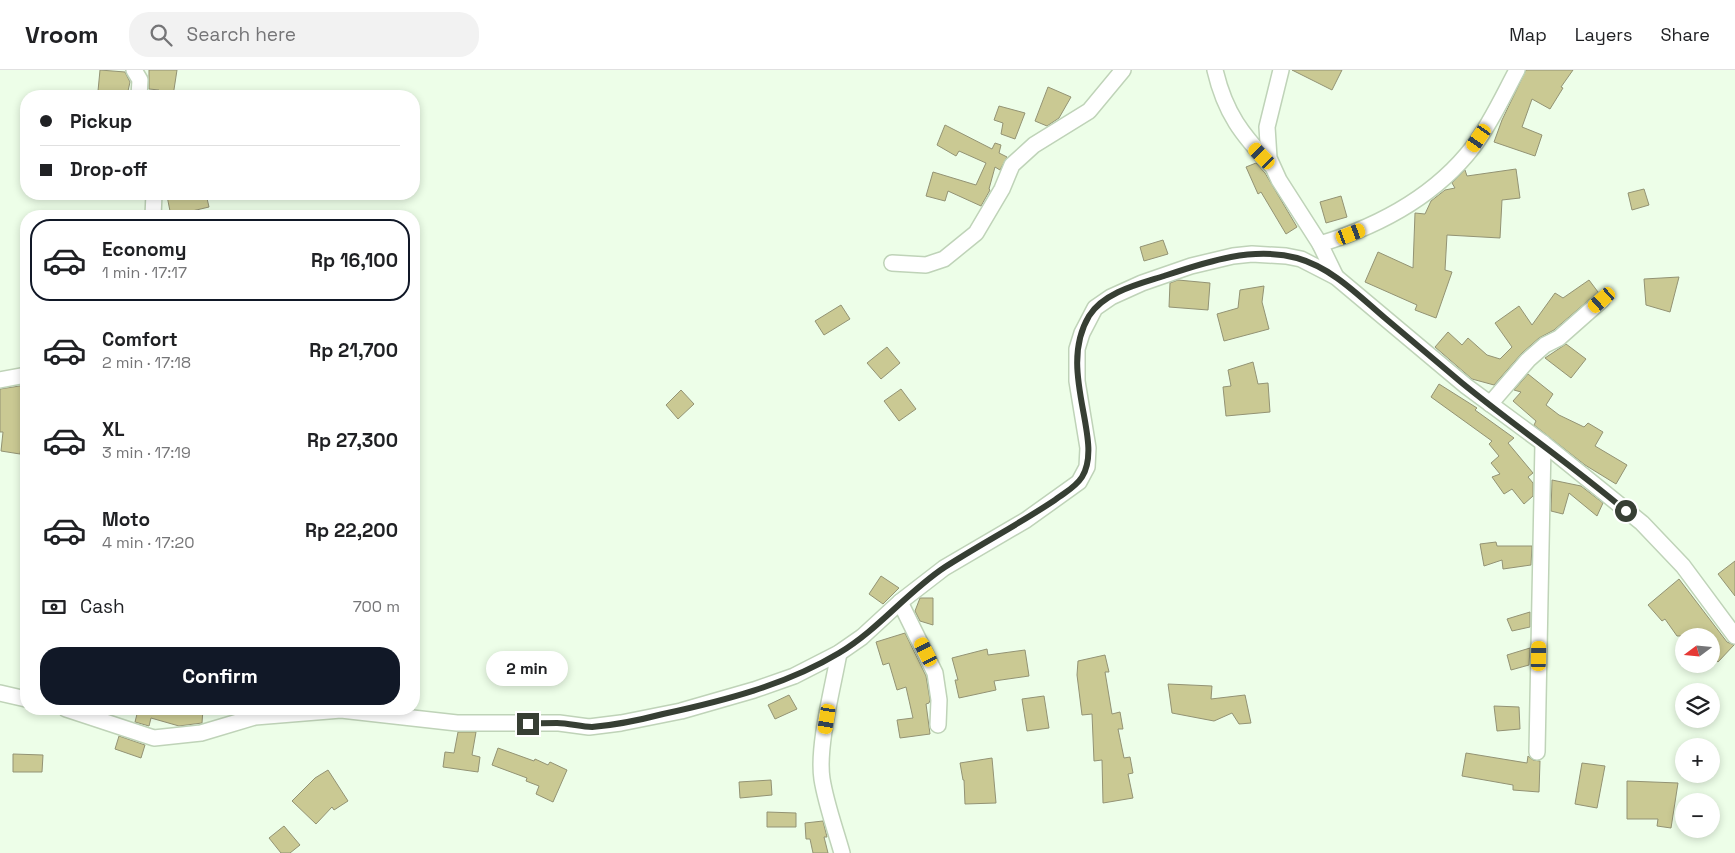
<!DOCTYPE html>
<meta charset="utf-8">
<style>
:root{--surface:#fff;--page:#f2f2f2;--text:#202124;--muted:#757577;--line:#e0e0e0;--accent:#111827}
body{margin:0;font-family:"Space Grotesk",sans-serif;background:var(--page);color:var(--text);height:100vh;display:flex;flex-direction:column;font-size:19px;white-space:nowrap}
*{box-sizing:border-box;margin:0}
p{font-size:16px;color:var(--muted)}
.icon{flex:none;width:28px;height:28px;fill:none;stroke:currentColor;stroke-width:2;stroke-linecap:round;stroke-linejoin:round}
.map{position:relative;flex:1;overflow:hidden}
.side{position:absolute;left:20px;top:140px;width:400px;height:505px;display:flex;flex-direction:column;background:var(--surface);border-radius:20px;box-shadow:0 2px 8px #0003}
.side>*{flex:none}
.hud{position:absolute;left:20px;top:20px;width:400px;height:110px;border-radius:20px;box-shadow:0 2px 8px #0003;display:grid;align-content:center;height:110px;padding:0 20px;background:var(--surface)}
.needle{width:32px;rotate:254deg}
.tools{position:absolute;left:1675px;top:558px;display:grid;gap:10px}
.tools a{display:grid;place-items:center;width:45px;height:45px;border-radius:50%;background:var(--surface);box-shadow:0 2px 8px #0003;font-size:25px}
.end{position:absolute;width:22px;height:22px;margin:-11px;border:6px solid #373f34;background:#fff;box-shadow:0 0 0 2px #fff}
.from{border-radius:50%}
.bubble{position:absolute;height:35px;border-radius:18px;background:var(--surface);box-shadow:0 2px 8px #0003;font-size:16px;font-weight:800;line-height:35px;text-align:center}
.car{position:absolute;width:15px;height:30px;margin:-15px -8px;border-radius:6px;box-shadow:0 0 4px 1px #0007;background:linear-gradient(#f5c518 24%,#345 0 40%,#f5c518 0 76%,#345 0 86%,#f5c518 0)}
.hud b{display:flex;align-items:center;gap:18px;height:48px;font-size:19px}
.hud b+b{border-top:1px solid var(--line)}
.hud i{width:12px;height:12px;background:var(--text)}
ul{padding:9px 0 0;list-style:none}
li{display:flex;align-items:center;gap:15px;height:82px;margin:0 10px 8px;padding:0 10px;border:2px solid transparent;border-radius:20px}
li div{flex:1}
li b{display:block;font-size:19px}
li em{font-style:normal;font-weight:800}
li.selected{border-color:var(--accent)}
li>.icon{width:45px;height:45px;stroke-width:1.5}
.pay{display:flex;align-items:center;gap:12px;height:55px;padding:0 20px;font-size:19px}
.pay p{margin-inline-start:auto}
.action{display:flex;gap:10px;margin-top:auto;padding:10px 20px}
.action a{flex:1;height:58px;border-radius:20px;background:var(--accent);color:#fff;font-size:20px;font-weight:800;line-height:58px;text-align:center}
header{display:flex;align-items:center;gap:30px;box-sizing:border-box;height:70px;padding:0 25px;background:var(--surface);border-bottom:1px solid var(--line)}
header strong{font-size:24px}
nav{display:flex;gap:28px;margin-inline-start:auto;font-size:18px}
.search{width:350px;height:45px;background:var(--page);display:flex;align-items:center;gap:12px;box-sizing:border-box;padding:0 18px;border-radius:20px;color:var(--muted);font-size:19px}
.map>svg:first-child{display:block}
</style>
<header>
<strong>Vroom</strong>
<div class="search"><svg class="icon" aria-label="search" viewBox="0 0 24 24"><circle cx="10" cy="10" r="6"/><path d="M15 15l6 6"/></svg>Search here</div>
<nav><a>Map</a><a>Layers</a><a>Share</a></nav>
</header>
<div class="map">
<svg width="1735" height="783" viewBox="0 0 1735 783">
<rect width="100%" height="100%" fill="#edfee8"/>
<!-- building -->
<g fill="#cac993" stroke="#939374">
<polygon points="100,0 125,2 130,12 128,21 122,21 122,26 104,26 104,22 98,21"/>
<polygon points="149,0 177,0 173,26 160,25 159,20 149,19"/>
<polygon points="1292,0 1342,0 1332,20"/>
<polygon points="1526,0 1573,0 1561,17 1563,18 1550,39 1532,29 1522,57 1542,65 1535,86 1494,72 1502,50"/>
<polygon points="1048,17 1071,27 1059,48 1047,56 1035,51"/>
<polygon points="999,36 1025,43 1015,69 1001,64 1003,53 994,50"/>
<polygon points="945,55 992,79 995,73 1001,75 999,83 1007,87 1000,100 995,97 989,119 990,120 981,136 948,121 945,131 926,126 933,102 976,115 986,93 959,81 956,86 937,75"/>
<polygon points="1256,93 1265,103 1297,157 1286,164 1261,122 1258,124 1246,97"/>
<polygon points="1516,99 1520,128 1502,130 1500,168 1447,165 1445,200 1452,202 1436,248 1415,240 1417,235 1365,212 1378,182 1413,198 1415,143 1425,144 1431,131 1445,120 1455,118 1452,113 1465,100 1467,106"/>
<polygon points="1644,119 1649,135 1632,140 1628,123"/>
<polygon points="177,124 206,124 209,137 171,146 167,126"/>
<polygon points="1341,126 1347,147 1326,153 1320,132"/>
<polygon points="1163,170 1168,184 1144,191 1140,177"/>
<polygon points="1679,207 1670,242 1646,235 1644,209"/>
<polygon points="1178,210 1210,213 1208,240 1169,237 1170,213"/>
<polygon points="1589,210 1598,222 1554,260 1539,268 1522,283 1494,315 1472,309 1435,277 1448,262 1462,275 1468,268 1487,285 1500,289 1512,277 1495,253 1519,236 1532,255 1555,223 1563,228"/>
<polygon points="1264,216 1262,232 1269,259 1224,271 1217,244 1238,238 1240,220"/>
<polygon points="841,235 850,249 824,265 815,251"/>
<polygon points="1566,274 1586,289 1571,308 1545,288"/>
<polygon points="887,277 900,293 881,309 867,293"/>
<polygon points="1253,292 1258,314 1268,313 1270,342 1226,346 1223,317 1231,316 1228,300"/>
<polygon points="1528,304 1553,324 1546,335 1559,345 1584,357 1588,353 1603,362 1595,376 1627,395 1616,414 1585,395 1534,355 1536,351 1513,331 1521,322 1514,320"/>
<polygon points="1439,314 1477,338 1475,340 1514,368 1508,373 1533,403 1528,407 1533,413 1533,426 1524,434 1512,419 1504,424 1492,407 1500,404 1491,393 1499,386 1489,374 1492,371 1431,327"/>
<polygon points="26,315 25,361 23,361 20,384 1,381 3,362 0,362 0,319"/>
<polygon points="901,319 916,339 899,351 884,331"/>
<polygon points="681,320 694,334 678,349 666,335"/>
<polygon points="1552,410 1581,416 1603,433 1597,446 1569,423 1563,444 1551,441"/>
<polygon points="1496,472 1497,476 1532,476 1531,495 1503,499 1502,490 1484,496 1480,474"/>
<polygon points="1735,491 1735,526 1718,504"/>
<polygon points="881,506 899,518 883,534 869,524"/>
<polygon points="1679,509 1727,572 1734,575 1718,592 1711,586 1711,566 1677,566 1665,549 1662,551 1648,535"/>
<polygon points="920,528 933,528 933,555 920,551 915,541"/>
<polygon points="1530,542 1530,557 1512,561 1507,549"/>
<polygon points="905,563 926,606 930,630 929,633 926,634 930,664 900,668 897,650 913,648 906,617 897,620 889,593 883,595 876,572"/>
<polygon points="1530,578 1529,595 1511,600 1507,585"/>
<polygon points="987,579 988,585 1025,580 1029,606 994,611 996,620 959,628 955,610 958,610 952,588"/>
<polygon points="1105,585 1109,602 1105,602 1112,644 1120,642 1123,659 1118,659 1124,688 1130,687 1133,703 1128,704 1133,728 1103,733 1102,690 1094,691 1092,644 1082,645 1077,605 1078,591"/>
<polygon points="1168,614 1212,616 1211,629 1245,625 1251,653 1239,654 1232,643 1214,651 1172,643"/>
<polygon points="789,625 797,639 775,649 768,635"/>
<polygon points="1044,626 1049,658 1027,661 1022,629"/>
<polygon points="1494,636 1519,637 1520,659 1497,661"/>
<polygon points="129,639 203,639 202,653 179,656 151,648 149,656 135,652 137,644 129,642"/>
<polygon points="458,662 476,662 472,685 480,687 478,702 443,697 445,682 454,683"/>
<polygon points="119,666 145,675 141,688 115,679"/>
<polygon points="498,678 534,691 535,689 548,695 550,692 567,700 553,732 536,724 539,716 526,711 527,708 492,695"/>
<polygon points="1466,683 1527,693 1528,686 1533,690 1540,691 1539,722 1513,720 1513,715 1462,706"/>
<polygon points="13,684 43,685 42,702 13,702"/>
<polygon points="992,688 996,733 965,734 964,710 963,710 960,693"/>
<polygon points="1582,693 1605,696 1597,738 1575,734"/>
<polygon points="328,700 348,731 334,740 332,737 316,754 292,731 315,708"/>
<polygon points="771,710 772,725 740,728 739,712"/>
<polygon points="1627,711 1678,713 1671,758 1657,756 1658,749 1627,749"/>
<polygon points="767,742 796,743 796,757 767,757"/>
<polygon points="823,751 827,767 824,767 828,783 813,783 810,769 806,769 805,753"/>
<polygon points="284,756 300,775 290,783 281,783 269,768"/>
</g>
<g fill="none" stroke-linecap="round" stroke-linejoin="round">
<!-- minor casing -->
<g stroke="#bfd3b8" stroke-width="18">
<g id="minor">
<polyline points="134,0 140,10 139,26"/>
<path d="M1215,0c10,43 27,65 57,96"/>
<polyline points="1281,0 1267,57 1269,88 1279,110 1320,174 1336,207"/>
<polyline points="153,146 154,124"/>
<path d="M1320,174c59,-18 115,-48 153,-97 18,-24 30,-51 44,-77"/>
<polyline points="892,193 926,195 944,189 976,163 1002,119 1012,95 1034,75 1089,41 1123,0"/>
<polyline points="0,310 26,305"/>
<polyline points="1490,334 1528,290 1545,275 1559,268 1602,230"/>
<polyline points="900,532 935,603 939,630 938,655"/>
<path d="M839,583c-6,34 -22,94 -17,126 4,25 13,49 20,74"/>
<polyline points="0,623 26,629"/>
<polyline points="66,639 154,668 201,663 255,647 341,640 457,653 559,653 589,657 621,653 681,641 754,620 794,606 839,583 862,567 900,532 944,498 1026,450 1079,412 1087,397 1088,378 1077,311 1077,279 1082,263 1095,238 1111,227 1142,213 1191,196 1233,186 1252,184 1286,186 1301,189 1336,207 1466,316 1543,373 1642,453 1683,496 1735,566"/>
<polyline points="1537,682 1543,373"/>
</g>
</g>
<!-- minor -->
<use href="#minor" stroke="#fff" stroke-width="15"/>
</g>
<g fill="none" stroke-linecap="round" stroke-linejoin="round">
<!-- route -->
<path stroke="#373f34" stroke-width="6" d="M528,654c10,-1 19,-1 29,-1 12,0 24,4 35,4 24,-2 48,-7 71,-13 60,-13 123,-29 176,-61 39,-23 68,-61 106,-86 36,-23 74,-43 110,-67 10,-8 20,-12 27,-23 23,-37 -26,-106 7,-161 15,-24 50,-32 75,-40 42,-14 88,-30 133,-18 35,10 61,37 88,60 26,22 51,43 77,65 54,44 111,83 164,128"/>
</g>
</svg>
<div class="tools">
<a><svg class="needle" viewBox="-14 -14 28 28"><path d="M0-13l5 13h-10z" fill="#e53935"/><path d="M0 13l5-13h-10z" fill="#757577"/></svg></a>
<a><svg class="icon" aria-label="layers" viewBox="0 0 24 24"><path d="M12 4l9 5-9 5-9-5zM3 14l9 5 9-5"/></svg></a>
<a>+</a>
<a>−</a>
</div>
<i class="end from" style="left:1626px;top:441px"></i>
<i class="end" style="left:528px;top:654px"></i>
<div class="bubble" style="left:486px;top:581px;width:82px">2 min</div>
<i class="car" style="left:1479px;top:68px;rotate:215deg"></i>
<i class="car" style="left:1262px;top:86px;rotate:316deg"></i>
<i class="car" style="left:1351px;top:164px;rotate:69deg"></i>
<i class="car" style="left:1602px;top:230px;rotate:229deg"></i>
<i class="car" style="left:926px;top:582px;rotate:333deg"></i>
<i class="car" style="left:1539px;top:586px;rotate:1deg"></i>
<i class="car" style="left:827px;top:649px;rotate:189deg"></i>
<div class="hud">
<b><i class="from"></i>Pickup</b>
<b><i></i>Drop-off</b>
</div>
<section class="side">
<ul>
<li class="selected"><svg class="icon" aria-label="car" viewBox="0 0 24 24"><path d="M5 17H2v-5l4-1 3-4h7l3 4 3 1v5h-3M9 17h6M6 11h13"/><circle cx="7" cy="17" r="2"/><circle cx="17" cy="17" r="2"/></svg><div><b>Economy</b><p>1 min · 17:17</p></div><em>Rp 16,100</em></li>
<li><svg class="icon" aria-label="car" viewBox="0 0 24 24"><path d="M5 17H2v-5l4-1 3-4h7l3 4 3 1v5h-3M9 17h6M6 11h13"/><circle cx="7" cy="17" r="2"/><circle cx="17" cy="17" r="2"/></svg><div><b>Comfort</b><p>2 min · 17:18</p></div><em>Rp 21,700</em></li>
<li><svg class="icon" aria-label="car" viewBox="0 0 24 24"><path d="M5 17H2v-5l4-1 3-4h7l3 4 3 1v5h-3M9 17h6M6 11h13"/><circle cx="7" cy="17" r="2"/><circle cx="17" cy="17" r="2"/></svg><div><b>XL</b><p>3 min · 17:19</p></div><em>Rp 27,300</em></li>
<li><svg class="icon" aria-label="car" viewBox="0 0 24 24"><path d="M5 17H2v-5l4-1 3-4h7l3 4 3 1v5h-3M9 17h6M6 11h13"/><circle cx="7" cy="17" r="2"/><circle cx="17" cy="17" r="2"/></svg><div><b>Moto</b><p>4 min · 17:20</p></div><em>Rp 22,200</em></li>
</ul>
<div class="pay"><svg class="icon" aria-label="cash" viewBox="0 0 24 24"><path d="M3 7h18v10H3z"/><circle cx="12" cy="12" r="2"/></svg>Cash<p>700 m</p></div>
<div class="action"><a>Confirm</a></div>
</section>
</div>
